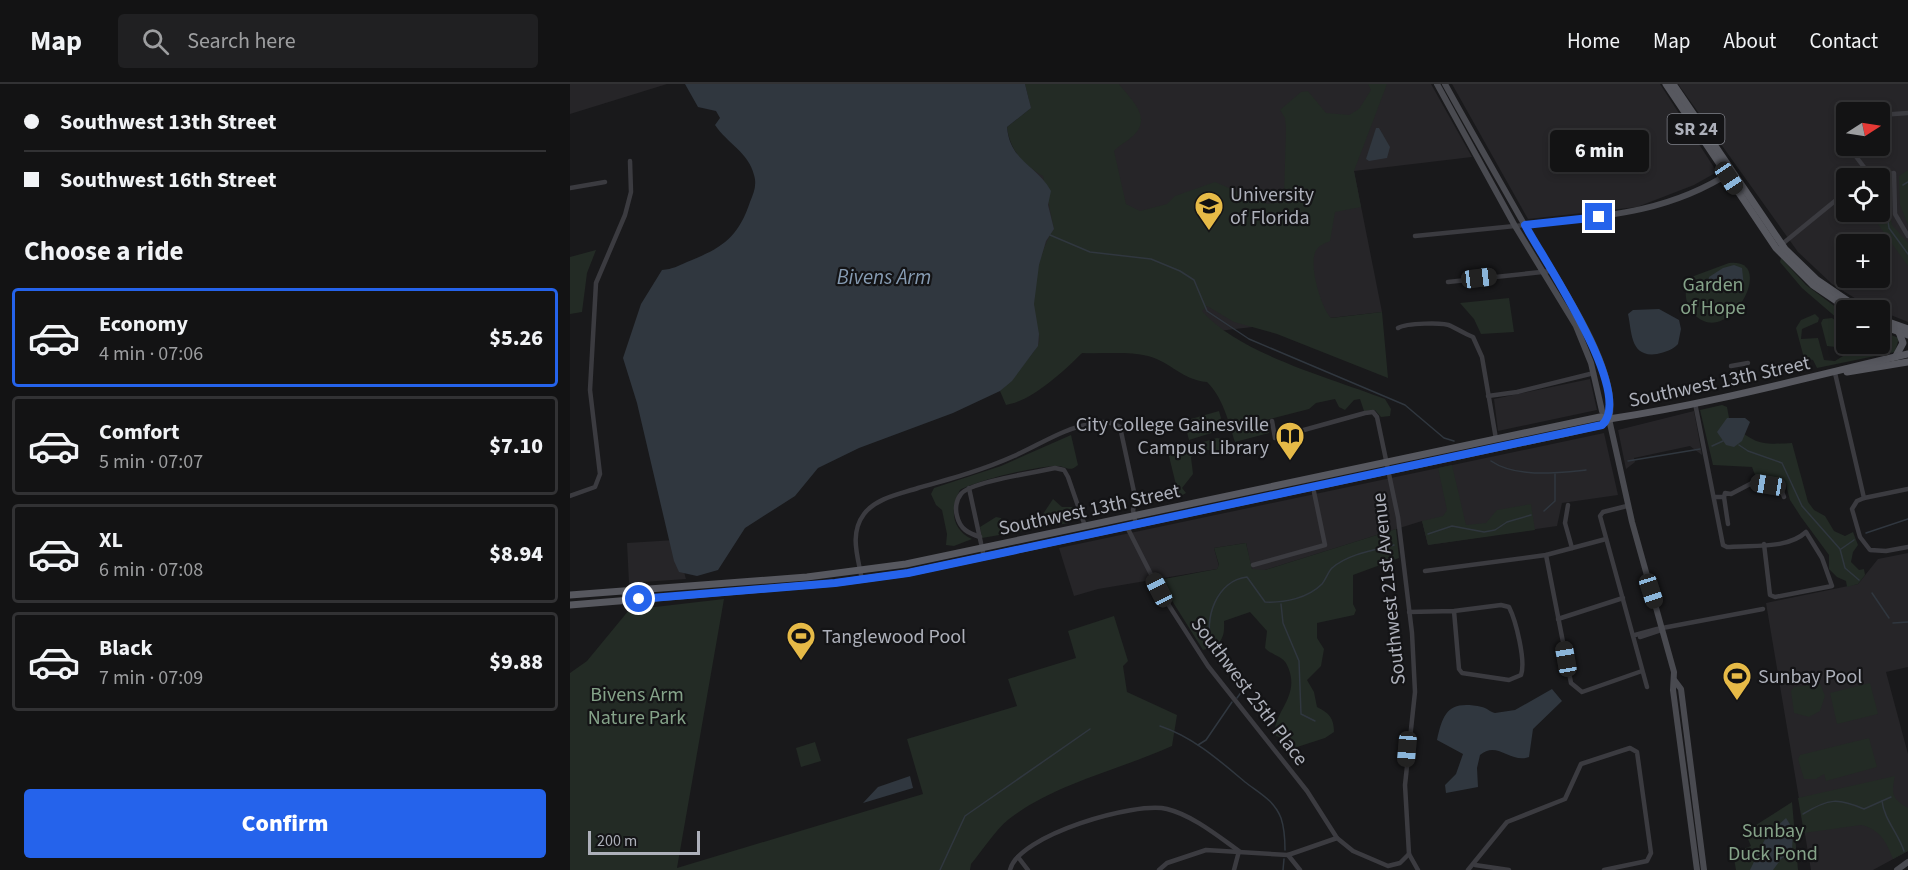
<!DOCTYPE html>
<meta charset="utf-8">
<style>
:root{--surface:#131314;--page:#202022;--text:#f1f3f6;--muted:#9d9ea0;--line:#323234;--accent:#2563eb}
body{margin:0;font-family:"Source Sans 3",sans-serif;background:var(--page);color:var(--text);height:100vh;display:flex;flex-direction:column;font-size:22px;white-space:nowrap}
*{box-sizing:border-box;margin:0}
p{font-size:20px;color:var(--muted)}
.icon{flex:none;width:33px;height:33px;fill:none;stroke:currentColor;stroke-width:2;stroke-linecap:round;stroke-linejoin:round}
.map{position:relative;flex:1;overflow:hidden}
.sheet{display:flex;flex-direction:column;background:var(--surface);width:570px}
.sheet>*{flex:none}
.guide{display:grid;align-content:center;height:132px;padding:0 24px;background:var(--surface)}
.needle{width:39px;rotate:78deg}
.controls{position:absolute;left:1266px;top:18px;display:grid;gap:12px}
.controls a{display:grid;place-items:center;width:54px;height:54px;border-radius:6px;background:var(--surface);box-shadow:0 3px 9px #0003,0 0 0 2px var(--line);font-size:30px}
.scale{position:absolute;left:18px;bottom:15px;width:112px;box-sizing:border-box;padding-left:6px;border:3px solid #adb0ba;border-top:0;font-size:16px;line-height:21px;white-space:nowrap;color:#adb0ba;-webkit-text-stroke:4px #141416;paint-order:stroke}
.end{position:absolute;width:27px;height:27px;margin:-14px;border:8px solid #2563eb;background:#fff;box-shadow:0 0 0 3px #fff}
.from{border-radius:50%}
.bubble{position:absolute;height:42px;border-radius:6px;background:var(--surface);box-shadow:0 3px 9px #0003,0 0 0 2px var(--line);font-size:20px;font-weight:800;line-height:42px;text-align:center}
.car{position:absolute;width:18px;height:36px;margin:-18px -9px;border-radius:8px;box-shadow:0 0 4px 2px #0007;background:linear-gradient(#222 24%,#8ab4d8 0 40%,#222 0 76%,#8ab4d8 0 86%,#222 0)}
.guide b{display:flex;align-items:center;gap:21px;height:57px;font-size:22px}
.guide b+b{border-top:2px solid var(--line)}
.guide i{width:15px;height:15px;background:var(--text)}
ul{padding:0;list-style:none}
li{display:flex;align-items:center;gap:18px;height:99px;margin:0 12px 9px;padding:0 12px;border:3px solid var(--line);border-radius:6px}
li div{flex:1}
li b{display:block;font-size:22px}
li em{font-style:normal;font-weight:800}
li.active{border-color:var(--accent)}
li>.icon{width:54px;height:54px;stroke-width:1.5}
h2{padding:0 24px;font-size:27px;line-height:72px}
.cta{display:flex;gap:12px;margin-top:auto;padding:12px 24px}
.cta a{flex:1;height:69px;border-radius:6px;background:var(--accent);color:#fff;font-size:24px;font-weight:800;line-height:69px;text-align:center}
header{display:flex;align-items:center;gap:36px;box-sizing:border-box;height:84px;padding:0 30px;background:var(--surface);border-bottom:2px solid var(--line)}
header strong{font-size:28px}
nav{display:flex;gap:33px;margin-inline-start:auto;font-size:21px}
.search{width:420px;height:54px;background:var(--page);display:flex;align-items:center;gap:15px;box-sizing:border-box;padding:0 21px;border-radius:6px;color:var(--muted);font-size:22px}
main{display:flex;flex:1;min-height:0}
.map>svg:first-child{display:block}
</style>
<header>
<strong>Map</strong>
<div class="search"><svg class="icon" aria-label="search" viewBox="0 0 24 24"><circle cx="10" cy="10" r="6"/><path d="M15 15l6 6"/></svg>Search here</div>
<nav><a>Home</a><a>Map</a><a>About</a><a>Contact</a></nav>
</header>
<main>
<section class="sheet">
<div class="guide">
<b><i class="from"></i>Southwest 13th Street</b>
<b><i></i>Southwest 16th Street</b>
</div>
<h2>Choose a ride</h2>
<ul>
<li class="active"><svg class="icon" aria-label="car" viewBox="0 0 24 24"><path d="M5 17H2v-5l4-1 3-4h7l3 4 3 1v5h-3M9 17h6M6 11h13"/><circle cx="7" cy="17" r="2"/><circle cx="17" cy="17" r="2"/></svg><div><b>Economy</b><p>4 min · 07:06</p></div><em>$5.26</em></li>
<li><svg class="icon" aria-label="car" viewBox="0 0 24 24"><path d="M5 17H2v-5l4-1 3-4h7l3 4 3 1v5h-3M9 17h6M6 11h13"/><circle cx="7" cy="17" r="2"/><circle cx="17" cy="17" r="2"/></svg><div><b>Comfort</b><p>5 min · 07:07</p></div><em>$7.10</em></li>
<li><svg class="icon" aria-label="car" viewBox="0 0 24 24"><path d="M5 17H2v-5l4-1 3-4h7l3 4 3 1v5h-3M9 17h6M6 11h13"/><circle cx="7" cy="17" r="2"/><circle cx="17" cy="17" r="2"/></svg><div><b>XL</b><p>6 min · 07:08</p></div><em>$8.94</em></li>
<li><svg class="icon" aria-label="car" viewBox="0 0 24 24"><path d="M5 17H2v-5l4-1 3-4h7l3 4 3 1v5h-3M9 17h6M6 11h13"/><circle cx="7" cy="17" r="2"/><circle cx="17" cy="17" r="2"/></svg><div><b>Black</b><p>7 min · 07:09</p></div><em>$9.88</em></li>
</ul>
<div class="cta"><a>Confirm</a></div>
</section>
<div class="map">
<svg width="1338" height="786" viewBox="0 0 1338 786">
<rect width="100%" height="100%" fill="#19191b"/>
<!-- built -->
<g fill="#262528" fill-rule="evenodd">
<polygon points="0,0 97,0 0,30"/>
<polygon points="455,0 861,0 902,73 784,87 812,228 631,249 512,269 466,298 459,12"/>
<polygon points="882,0 1090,0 1147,88 1124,101 1067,123 958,135"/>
<path d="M1108,0h230v238l-42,-17 -34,-21 -34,-32zM1276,28h34v34h-34zM1276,94h34v34h-34zM1276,160h34v34h-34z"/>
<polygon points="1020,295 1027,326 928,347 924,315"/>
<polygon points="1124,327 1132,371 1120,362 1064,374 1065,378 1056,385 1048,346"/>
<polygon points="1034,349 1048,411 992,419 987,442 858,461 852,437 695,486 684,487 681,483 676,459 644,464 649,482 647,485 528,505 504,512 489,464"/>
<polygon points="105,456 116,495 59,499 57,459"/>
<polygon points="1338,469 1338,583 1316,588 1338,670 1338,767 1303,786 1241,786 1196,519 1288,500 1308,475"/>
</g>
<!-- green -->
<g fill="#232b25">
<path d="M455,0h94c12,16 34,33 14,52 -6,6 -14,9 -19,15l12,53 14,7 27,-7 8,-8 40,-14 52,22 15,-2 2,-4 2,-69 -1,-11 -5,-8 21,-18 7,-1 18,22 23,2 10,-6 12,-19 -3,-6h19l-33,87 7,36 -26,5 -5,29c-4,2 -10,4 -13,8 -10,12 4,59 14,69l51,-6 6,66 -111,-44 -43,-12 -27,-16 -5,5c37,43 129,67 183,88l6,10 -1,7 -9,1 -6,-7 -11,1 -4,-12 -6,1 -9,10 -6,-3 -4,-8 -19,4 -7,6 -43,11 3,13 -34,9c-7,-22 -12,-44 -28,-60 -25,-2 -36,-20 -59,-26 -20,-5 -45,-2 -66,-3 -18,18 -50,48 -76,52l-6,-14c6,-5 35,-39 38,-46 4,-9 -2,-18 -3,-27 -4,-26 4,-68 19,-89l-11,-53c-20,-12 -33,-25 -36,-49l24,-19z"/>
<polygon points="1338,86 1338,141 1330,121 1329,92"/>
<polygon points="1318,125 1322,141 1338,159 1338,182 1305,136"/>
<polygon points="26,166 17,189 12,228 0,230 0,173"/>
<polygon points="1211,174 1236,201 1267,224 1268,235 1232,204 1210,178"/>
<path d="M1159,179c50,-6 -1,88 -35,51 -8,-9 -10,-19 -7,-31l7,-7z"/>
<polygon points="939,214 944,248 911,250 904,235 890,219"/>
<polygon points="1245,230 1249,234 1248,238 1232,245 1231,255 1248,254 1254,276 1265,277 1286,264 1281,261 1275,264 1257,262 1251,239 1253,235 1262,234 1276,244 1276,260 1296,260 1310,271 1247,284 1243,276 1234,274 1226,244 1231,236"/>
<polygon points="1310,247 1329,254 1325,268 1315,270 1299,260 1310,260"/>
<path d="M1152,321l5,2 3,16c26,21 29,22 62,20l16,59 6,8 11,6 9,15 11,5 8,-4 5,13 -5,7 -2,10 8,8 5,-1 1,6 -7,9 -11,3 -1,-6 -9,-4 -8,-8v-14l-28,-38 -11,-17 -4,-15 -5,-5 -11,4 -13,-4 -5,-13 -39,-2 -13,-55z"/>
<polygon points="649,327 654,345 619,356 614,337"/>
<path d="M501,351l7,30c-9,8 -11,1 -21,1 -21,0 -79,14 -97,24 -10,19 -9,39 12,49l-18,7 -8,-1 1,-11 -5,-24 -6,-5 -5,-11 3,-6 67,-22z"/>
<polygon points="647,354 652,355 653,366 632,366 621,373 623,390 612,404 616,409 609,413 598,368"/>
<polygon points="882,381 896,441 916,439 927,426 961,420 965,446 858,461 852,437 873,432 877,426 868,384"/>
<polygon points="483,415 492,423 505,423 507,432 499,439 412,454 410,443 426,433 431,434 434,441 438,442 471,433"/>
<path d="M826,445l3,29 -46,17v29l3,6 -2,5 -37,8v15l7,11 -3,17 -14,14 7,12 3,15c12,6 17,11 17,25l-9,6 -34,11 -2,-9 -13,-4c-7,-21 27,-39 11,-71 -4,-9 -16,-10 -22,-17l2,-17 -17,-19 -26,9c1,18 -3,24 -21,29l-44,-70 58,-11 2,-4 -5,-17 32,-5 6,26 13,1z"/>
<path d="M154,515l-47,269 246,-74 -16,-55 110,-33 -9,-27 68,-21 -8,-27 46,-15 14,45 -5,5 4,26 50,23 -5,31c-53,24 -116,37 -163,73 -14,11 -26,31 -38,45l-1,6h-400v-197l17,-12 42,-51z"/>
<polygon points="1300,599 1308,630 1267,640 1260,609"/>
<polygon points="1250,600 1255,612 1250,627 1239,633 1224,629 1221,607 1224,603"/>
<polygon points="1299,654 1307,683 1256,697 1254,690 1246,695 1234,695 1228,675 1230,671"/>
<polygon points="245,658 251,677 231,683 226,664"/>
<path d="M1325,692c-4,17 -3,23 13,32v43l-15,8c-6,-16 -13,-30 -32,-34l-57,8 -6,-35z"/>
<polygon points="1222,718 1228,786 1166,786 1163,769 1181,762 1175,748"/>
</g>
<!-- water -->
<g fill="#30373f">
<path d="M115,0h340l6,24 -24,19c3,35 30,38 44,64l-3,14 6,24 -8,12 -7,24 -5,39 5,30 -1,12 -26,35 -12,10 -47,22 -94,35 -41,20 -23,28 -50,32 -27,42 -21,6 -18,-4 -5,-11 -37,-158 -14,-45 18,-54 21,-34c11,-1 16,-4 25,-8 35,-14 51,-24 63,-60 4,-10 7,-17 4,-27 -5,-22 -27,-32 -39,-50l5,-7 -4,-7 -18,-4z"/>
<polygon points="806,44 809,44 820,63 817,74 799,77 796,75"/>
<polygon points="1164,181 1172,184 1174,203 1168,208 1138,205 1139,193 1153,184"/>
<path d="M1089,225l20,11 2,9 -3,15c-5,6 -13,8 -21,10 -27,4 -25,-22 -29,-40l5,-4z"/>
<polygon points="1157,334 1175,334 1180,338 1172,357 1164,363 1156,361 1147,348"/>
<path d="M982,605l10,12 -29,28 -4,28c-18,7 -32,-17 -49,-2l-3,13 1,19 -32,6 -1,-8 11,-11 7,-20 -26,-14c6,-28 12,-40 45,-33 5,1 8,5 13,6l20,-3z"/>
<polygon points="340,692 343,704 293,719 308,703"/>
<polygon points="1216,734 1223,745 1222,768 1211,775 1203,786 1180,786 1197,751"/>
</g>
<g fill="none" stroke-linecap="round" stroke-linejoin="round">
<!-- stream -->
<g stroke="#30373f" stroke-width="1.5">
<polyline points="1333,101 1338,98"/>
<polyline points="1317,130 1319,144 1338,170"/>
<polyline points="480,151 520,168 581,175 610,187 624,196 637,227 679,255 835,321 874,354 884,357"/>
<polyline points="1169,361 1178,367 1212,379 1232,422 1270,465 1275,484 1289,496"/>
<polyline points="1142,362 1153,357"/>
<path d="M921,377c25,17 65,12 95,9"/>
<polyline points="1058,377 1130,365"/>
<polyline points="974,427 985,417 985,390"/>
<polyline points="1296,449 1338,435"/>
<polyline points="858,450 882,442 914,448 925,446 937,438 961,431"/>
<polyline points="1271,465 1284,456"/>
<polyline points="1302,509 1319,534"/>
<polyline points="711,520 713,539 729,577 731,630 745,637"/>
<polyline points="1323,539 1338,538"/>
<path d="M642,561c-9,-26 5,-65 35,-68l18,25c20,1 43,-4 57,-18 4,-5 6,-12 10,-16 16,-14 42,-18 62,-23"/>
<polyline points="650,571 672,593"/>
<polyline points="667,614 675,603"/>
<path d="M590,642c33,11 59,34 85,56 14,11 29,18 36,36 3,9 4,22 4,32"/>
<polyline points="628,661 636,656 662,618"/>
<path d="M1312,717c2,18 16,32 22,50"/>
<path d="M1233,730c26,-16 35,-16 61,-5l27,-12"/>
<polyline points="370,786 395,732 520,645"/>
<polyline points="713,786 714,775"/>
</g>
<!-- street -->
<g stroke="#3b3b40" stroke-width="4.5">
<polyline points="1310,31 1338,29"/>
<polyline points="1278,62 1300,91"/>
<polyline points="1300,91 1310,93 1324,89 1325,130 1338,152"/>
<polyline points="0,104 35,98"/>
<polyline points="845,152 955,141"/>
<polyline points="1211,161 1276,108"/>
<polyline points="878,198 981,187"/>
<path d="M828,244c8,-5 46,-6 53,-2 8,4 14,8 22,11l9,20 14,82"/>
<polyline points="1161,282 1178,279"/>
<polyline points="1265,289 1294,414"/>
<polyline points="918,312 947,308 1024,289"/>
<path d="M1125,319l28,142 4,2h3c24,-2 58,2 76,-15l16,26 10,28 -57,11 -5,-2 -6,-51"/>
<polyline points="702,337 705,354 795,329 803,328 807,333 828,433 842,549 845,608 835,701 839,770 848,786"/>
<polyline points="399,404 414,473"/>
<polyline points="1338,405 1294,414 1287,417 1282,425 1290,453 1300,466 1316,467 1338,463"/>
<polyline points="0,412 25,403 30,390 20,306 26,199 55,131 61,108 60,77"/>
<polyline points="1144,413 1154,413 1155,409 1161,410 1182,399 1211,405 1214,413"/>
<polyline points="1154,413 1158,440"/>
<polyline points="998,421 995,439 1002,464"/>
<polyline points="1057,422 1033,428 1030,432 1077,603"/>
<polyline points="557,443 589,506 638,582 737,707 767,754 783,767 818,782 830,779 839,770"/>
<path d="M410,453c-12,-4 -20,-8 -23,-21 -2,-7 -1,-16 4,-22 8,-12 77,-22 94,-26l9,2 4,7 17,49"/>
<polyline points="976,471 1001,599 1012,608 1072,587"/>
<polyline points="683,481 755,461 744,408"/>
<polyline points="855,487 976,471 1036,455"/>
<path d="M292,496c-4,-23 -13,-46 2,-66 12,-16 36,-20 54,-26 32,-9 65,-18 96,-32 27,-12 50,-28 80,-33 9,-2 18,-1 26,4l16,74 -3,9 3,15"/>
<path d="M839,528l45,-1 47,-6 8,2c7,14 17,54 12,68l-12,5 -47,-7 -3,-4 -5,-58"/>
<polyline points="988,535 1053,514"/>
<polyline points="1065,551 1087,545 1193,525"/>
<polyline points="1070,553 1091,546"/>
<polyline points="718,771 730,786"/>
<polyline points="448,773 458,786"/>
<polyline points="905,781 939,786"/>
<path d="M440,786c8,-35 126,-69 157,-61 25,6 51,27 72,42l-5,19"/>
<polyline points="589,786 597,779 636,766 718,771 767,754"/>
<polyline points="898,786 937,738 995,715 1011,680 1060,664 1067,668 1081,769 1077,777 1034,786"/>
</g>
<!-- secondary -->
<g stroke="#494a50" stroke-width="6">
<polyline points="867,0 945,142 1006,242 1021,279 1032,327 1039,335 1062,438 1104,588 1103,606 1127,786"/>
<path d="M875,0c26,47 53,94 79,140 26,45 98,145 85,195"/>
<path d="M955,141c73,-8 142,-11 206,-53"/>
<polyline points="1105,597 1111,605 1134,786"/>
<polyline points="1327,786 1338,778"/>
</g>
<!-- primary -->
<g stroke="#57585f" stroke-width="7">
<polyline points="1096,0 1206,164 1243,201 1280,226"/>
<polyline points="1103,0 1215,165 1247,196 1291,226"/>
<polyline points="1310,235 1338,245"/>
<polyline points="1310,241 1338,251"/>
<polyline points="1326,272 1333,259 1329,248"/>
<polyline points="1277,288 1338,278"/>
<path d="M0,511l237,-18 99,-13 694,-147 9,2c101,-15 200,-42 299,-65"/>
<polyline points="0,521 265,499 338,489 997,349 1032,341 1039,335"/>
</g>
</g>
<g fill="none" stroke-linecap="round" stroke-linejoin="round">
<!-- route -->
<path stroke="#2563eb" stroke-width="8" d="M69,515l196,-16 73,-10 694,-148c34,-31 -59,-166 -77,-200l74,-8"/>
</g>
<!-- icons -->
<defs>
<g id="university-pin" transform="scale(1.5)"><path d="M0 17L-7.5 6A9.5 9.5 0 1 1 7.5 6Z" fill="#e6ba47" stroke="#141416"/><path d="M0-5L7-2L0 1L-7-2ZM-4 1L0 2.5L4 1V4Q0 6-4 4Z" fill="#111"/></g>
<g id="library-pin" transform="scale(1.5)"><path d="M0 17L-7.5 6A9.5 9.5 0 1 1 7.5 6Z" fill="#e6ba47" stroke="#141416"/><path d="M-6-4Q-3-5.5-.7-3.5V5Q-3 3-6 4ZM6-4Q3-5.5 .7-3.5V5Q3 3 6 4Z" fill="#111"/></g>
<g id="stadium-pin" transform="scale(1.5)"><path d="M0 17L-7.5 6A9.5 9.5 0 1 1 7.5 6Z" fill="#e6ba47" stroke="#141416"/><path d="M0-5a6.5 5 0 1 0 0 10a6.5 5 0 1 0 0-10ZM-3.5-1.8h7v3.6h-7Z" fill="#111"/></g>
</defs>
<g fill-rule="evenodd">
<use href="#university-pin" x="639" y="122"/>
<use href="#library-pin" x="720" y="352"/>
<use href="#stadium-pin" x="231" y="552"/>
<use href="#stadium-pin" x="1167" y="592"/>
</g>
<g text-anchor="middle" stroke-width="4.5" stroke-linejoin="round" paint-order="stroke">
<!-- shield labels -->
<rect fill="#141416" stroke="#7f8189" stroke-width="1.5" x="1097.5" y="30" width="57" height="30" rx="4.5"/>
<g font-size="18" font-weight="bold" fill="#adb0ba">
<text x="1126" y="51">SR 24</text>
</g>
<!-- poi labels -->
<g font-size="20" fill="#adb0ba" stroke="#141416" text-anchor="start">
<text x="660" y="117">University<tspan x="660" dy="23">of Florida</tspan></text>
<text x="699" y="347" text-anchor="end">City College Gainesville<tspan x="699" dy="23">Campus Library</tspan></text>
<text x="252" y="559">Tanglewood Pool</text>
<text x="1188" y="599">Sunbay Pool</text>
</g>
<!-- park labels -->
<g font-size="20" fill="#85a389" stroke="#141416">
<text x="1143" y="207">Garden<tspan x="1143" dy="23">of Hope</tspan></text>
<text x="67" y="617">Bivens Arm<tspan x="67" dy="23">Nature Park</tspan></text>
<text x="1203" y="753">Sunbay<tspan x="1203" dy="23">Duck Pond</tspan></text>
</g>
<!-- street labels -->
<g font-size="20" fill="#adb0ba" stroke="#141416">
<text transform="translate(1149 297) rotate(-12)" y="7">Southwest 13th Street</text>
<text transform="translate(519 425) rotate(-12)" y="7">Southwest 13th Street</text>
<text transform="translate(818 505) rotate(-96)" y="7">Southwest 21st Avenue</text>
<text transform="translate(680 607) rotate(53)" y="7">Southwest 25th Place</text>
</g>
<!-- water labels -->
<g font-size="21" font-style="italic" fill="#869bb2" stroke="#141416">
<text x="314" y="200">Bivens Arm</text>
</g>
</g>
</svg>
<div class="controls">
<a><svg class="needle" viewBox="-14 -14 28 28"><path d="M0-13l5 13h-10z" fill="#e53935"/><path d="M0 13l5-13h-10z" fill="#9d9ea0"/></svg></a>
<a><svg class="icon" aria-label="locate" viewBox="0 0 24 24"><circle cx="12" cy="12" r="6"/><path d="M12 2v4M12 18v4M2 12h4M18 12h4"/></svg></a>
<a>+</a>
<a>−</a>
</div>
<div class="scale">200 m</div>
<i class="end from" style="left:69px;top:515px"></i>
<i class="end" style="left:1029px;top:133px"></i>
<div class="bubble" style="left:980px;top:46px;width:99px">6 min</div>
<i class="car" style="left:1159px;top:94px;rotate:146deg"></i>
<i class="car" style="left:909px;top:194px;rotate:83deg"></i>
<i class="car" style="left:1198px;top:401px;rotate:280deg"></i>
<i class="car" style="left:589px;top:506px;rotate:333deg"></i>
<i class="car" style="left:1081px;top:507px;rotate:162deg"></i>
<i class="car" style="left:996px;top:575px;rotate:350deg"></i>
<i class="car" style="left:837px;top:665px;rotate:185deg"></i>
</div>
</main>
